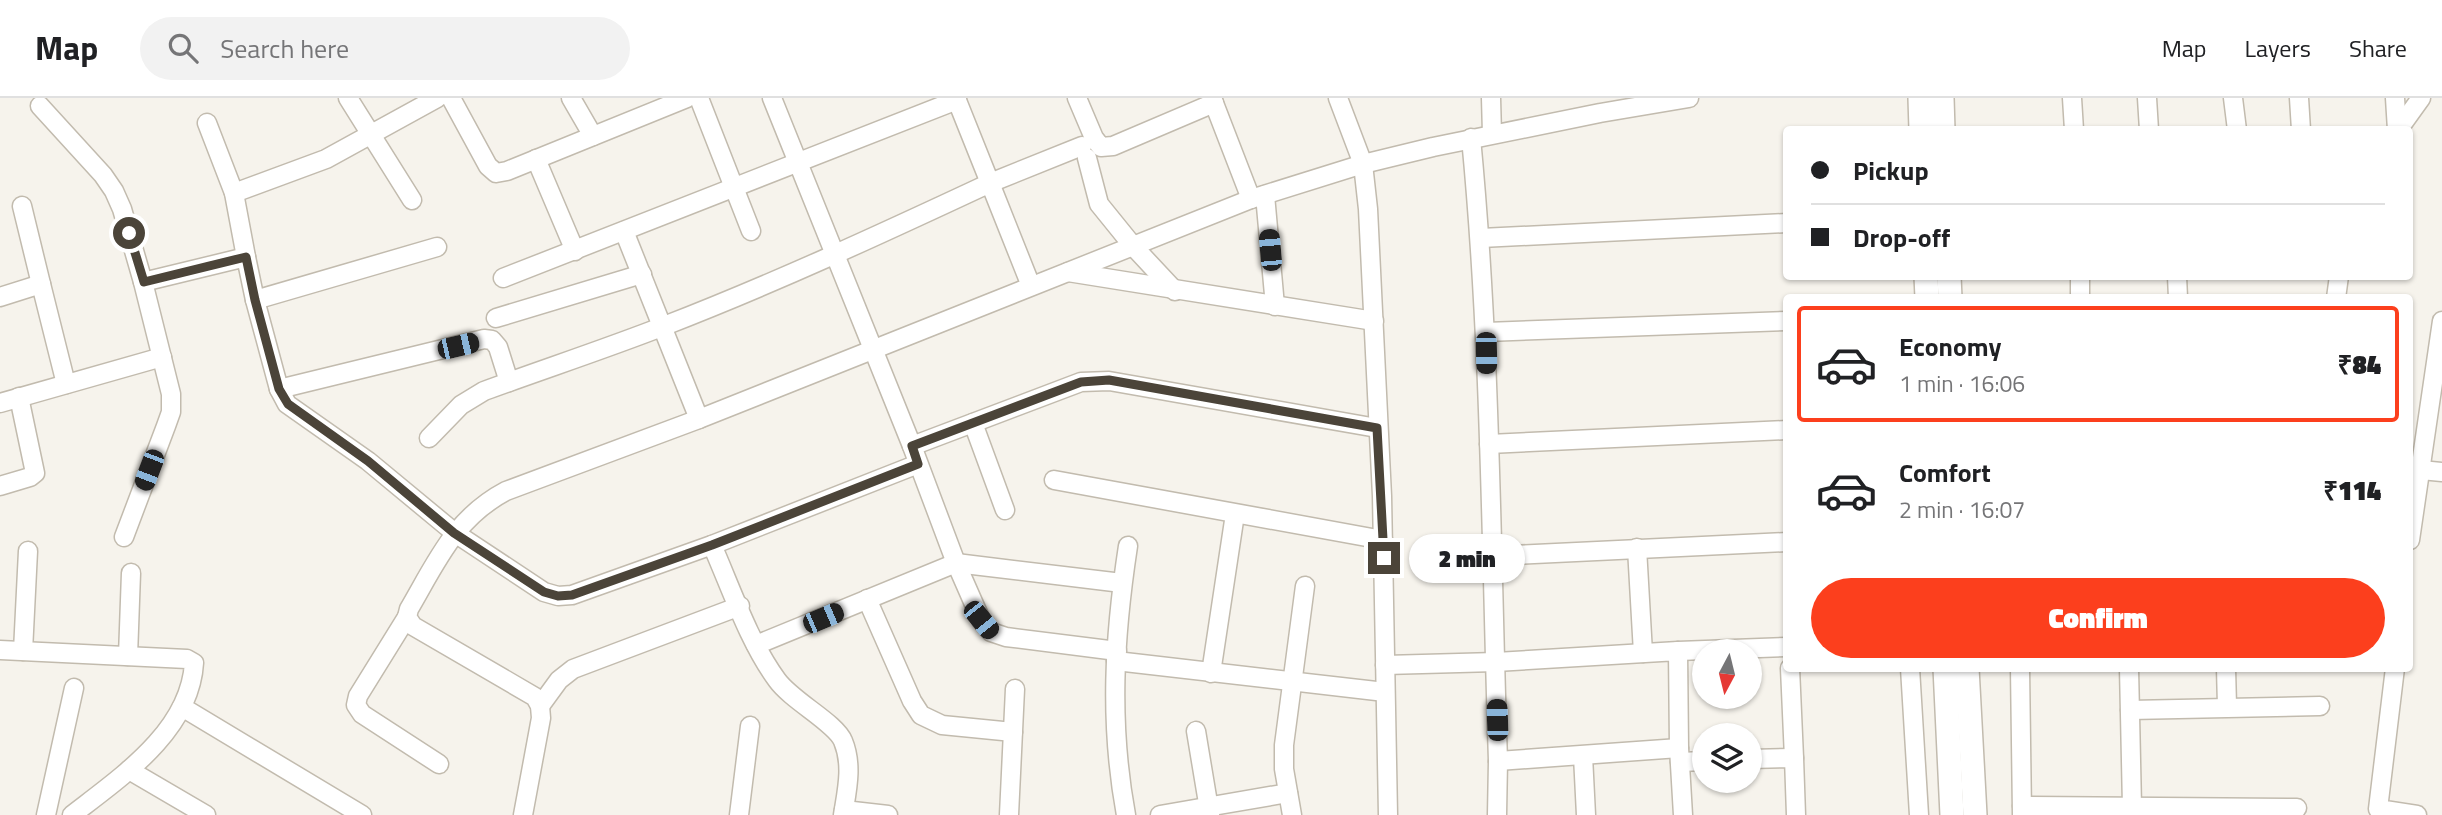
<!DOCTYPE html>
<meta charset="utf-8">
<style>
:root{--surface:#fff;--page:#f2f2f2;--text:#202124;--muted:#757577;--line:#e0e0e0;--accent:#fc3f1d}
body{margin:0;font-family:"Titillium Web",sans-serif;background:var(--page);color:var(--text);height:100vh;display:flex;flex-direction:column;font-size:26px;white-space:nowrap}
*{box-sizing:border-box;margin:0}
p{font-size:23px;color:var(--muted)}
.icon{flex:none;width:38px;height:38px;fill:none;stroke:currentColor;stroke-width:2;stroke-linecap:round;stroke-linejoin:round}
.map{position:relative;flex:1;overflow:hidden}
.details{position:absolute;left:1783px;top:196px;width:630px;height:378px;display:flex;flex-direction:column;background:var(--surface);border-radius:7px;box-shadow:0 2px 5px #0004}
.details>*{flex:none}
.top-card{position:absolute;left:1783px;top:28px;width:630px;height:154px;border-radius:7px;box-shadow:0 2px 5px #0004;display:grid;align-content:center;height:154px;padding:0 28px;background:var(--surface)}
.needle{width:46px;rotate:187deg}
.tools{position:absolute;left:1692px;top:541px;display:grid;gap:14px}
.tools a{display:grid;place-items:center;width:70px;height:70px;border-radius:50%;background:var(--surface);box-shadow:0 2px 5px #0004;font-size:35px}
.end{position:absolute;width:32px;height:32px;margin:-16px;border:9px solid #4b4439;background:#fff;box-shadow:0 0 0 4px #fff}
.from{border-radius:50%}
.bubble{position:absolute;height:49px;border-radius:24px;background:var(--surface);box-shadow:0 2px 5px #0004;font-size:23px;font-weight:800;line-height:49px;text-align:center}
.car{position:absolute;width:21px;height:42px;margin:-21px -10px;border-radius:9px;box-shadow:0 0 5px 2px #0007;background:linear-gradient(#222 24%,#8ab4d8 0 40%,#222 0 76%,#8ab4d8 0 86%,#222 0)}
.top-card b{display:flex;align-items:center;gap:24px;height:66px;font-size:26px}
.top-card b+b{border-top:2px solid var(--line)}
.top-card i{width:18px;height:18px;background:var(--text)}
ul{padding:12px 0 0;list-style:none}
li{display:flex;align-items:center;gap:21px;height:116px;margin:0 14px 10px;padding:0 14px;border:4px solid transparent;border-radius:7px}
li div{flex:1}
li b{display:block;font-size:26px}
li em{font-style:normal;font-weight:800}
li.active{border-color:var(--accent)}
li>.icon{width:63px;height:63px;stroke-width:1.5}
.cta{display:flex;gap:14px;margin-top:auto;padding:14px 28px}
.cta a{flex:1;height:80px;border-radius:42px;background:var(--accent);color:#fff;font-size:28px;font-weight:800;line-height:80px;text-align:center}
header{display:flex;align-items:center;gap:42px;box-sizing:border-box;height:98px;padding:0 35px;background:var(--surface);border-bottom:2px solid var(--line)}
header strong{font-size:33px}
nav{display:flex;gap:38px;margin-inline-start:auto;font-size:24px}
.search{width:490px;height:63px;background:var(--page);display:flex;align-items:center;gap:18px;box-sizing:border-box;padding:0 24px;border-radius:38px;color:var(--muted);font-size:26px}
.map>svg:first-child{display:block}
</style>
<header>
<strong>Map</strong>
<div class="search"><svg class="icon" aria-label="search" viewBox="0 0 24 24"><circle cx="10" cy="10" r="6"/><path d="M15 15l6 6"/></svg>Search here</div>
<nav><a>Map</a><a>Layers</a><a>Share</a></nav>
</header>
<div class="map">
<svg width="2442" height="717" viewBox="0 0 2442 717">
<rect width="100%" height="100%" fill="#f6f3ec"/>
<g fill="none" stroke-linecap="round" stroke-linejoin="round">
<!-- minor casing -->
<g stroke="#c2bbae" stroke-width="21">
<g id="minor">
<polyline points="348,0 412,102"/>
<polyline points="451,0 488,68 496,75 507,73 687,0"/>
<polyline points="571,0 593,38"/>
<polyline points="699,0 751,133"/>
<polyline points="772,0 912,348 956,465 981,522 991,534 1006,539 1117,553"/>
<polyline points="956,0 990,85 1082,48"/>
<polyline points="1077,0 1094,40 1101,49 1113,48 1214,5"/>
<polyline points="1212,0 1251,101"/>
<polyline points="1338,0 1363,66 1368,111 1382,398 1388,717"/>
<polyline points="1491,0 1492,36"/>
<polyline points="2072,0 2074,32"/>
<polyline points="2147,0 2149,32"/>
<polyline points="2233,0 2237,32"/>
<polyline points="2299,0 2301,32"/>
<polyline points="2395,0 2397,32"/>
<polyline points="40,8 103,77 114,93 122,111 143,184 171,296 171,314 166,328 124,439"/>
<polyline points="207,25 234,95 246,159"/>
<polyline points="2398,32 2421,0"/>
<path d="M1471,40c20,207 20,415 27,623l-1,54"/>
<polyline points="1087,60 1099,106 1133,148 1175,193"/>
<polyline points="536,61 575,153"/>
<polyline points="234,95 326,61 437,0"/>
<polyline points="1265,97 1275,208"/>
<polyline points="22,108 41,186"/>
<polyline points="624,133 699,321"/>
<polyline points="1481,140 1787,125"/>
<polyline points="1068,174 1374,223"/>
<polyline points="2177,178 2178,200"/>
<polyline points="503,180 957,2"/>
<polyline points="143,184 246,159 255,202 279,291 287,306 368,363 455,435 544,494 558,498 572,497 712,447 918,366"/>
<polyline points="0,199 41,186 66,286"/>
<polyline points="2080,200 2080,178"/>
<polyline points="2336,200 2339,178"/>
<polyline points="255,202 437,149"/>
<polyline points="496,220 642,176"/>
<polyline points="1486,234 1787,223"/>
<polyline points="279,291 484,241 492,242 498,249 509,284"/>
<polyline points="0,305 162,259"/>
<polyline points="973,325 1005,412"/>
<path d="M429,340l32,-33 23,-14c60,-22 121,-42 180,-65 111,-43 219,-93 326,-143l41,103"/>
<polyline points="1489,346 1787,332"/>
<polyline points="912,348 1081,284 1109,283 1377,330"/>
<polyline points="2421,372 2442,374"/>
<polyline points="1054,382 1383,442"/>
<polyline points="0,388 30,379 35,375 19,299"/>
<polyline points="2410,442 2442,223"/>
<path d="M712,447c19,43 37,97 65,135 15,21 59,43 66,61 10,24 4,49 0,74"/>
<polyline points="1637,450 1643,555"/>
<polyline points="1492,458 1787,444"/>
<polyline points="867,501 912,603 921,617 942,627 1013,634"/>
<polyline points="407,519 358,598 356,607 362,616 439,666"/>
<polyline points="756,547 956,465 1122,485"/>
<path d="M0,552l187,9 7,4c-4,68 -73,114 -122,152"/>
<polyline points="23,553 28,453"/>
<polyline points="1678,553 1787,549"/>
<polyline points="128,558 131,475"/>
<polyline points="1116,563 1385,594"/>
<polyline points="1385,567 1496,564 1678,553 1679,650 1683,717"/>
<polyline points="1790,570 1794,660"/>
<polyline points="1910,570 1919,717"/>
<polyline points="2020,570 2022,717"/>
<polyline points="2129,570 2132,709"/>
<polyline points="2226,570 2227,608"/>
<polyline points="2395,570 2378,711 2417,717"/>
<polyline points="1211,575 1235,416"/>
<polyline points="540,608 559,582 573,571 740,508"/>
<polyline points="182,609 362,717"/>
<polyline points="2130,612 2320,608"/>
<polyline points="1196,633 1210,717"/>
<polyline points="1583,658 1586,717"/>
<polyline points="1750,661 1794,660 1796,717"/>
<polyline points="1498,663 1679,650"/>
<polyline points="1680,664 1704,663"/>
<polyline points="129,672 206,717"/>
<polyline points="2022,708 2297,710"/>
<polyline points="844,712 888,717"/>
<polyline points="46,717 74,590"/>
<path d="M523,717l18,-97 -1,-12 -5,-9 -122,-71 -6,-9 2,-8c28,-48 46,-91 97,-118l193,-72 552,-220 112,-35 70,-17 167,-34 89,-15"/>
<polyline points="739,717 750,628"/>
<polyline points="1009,717 1015,591"/>
<path d="M1126,717c-17,-92 -12,-177 2,-269"/>
<polyline points="1160,717 1288,695"/>
<polyline points="1292,717 1284,671 1284,647 1305,488"/>
</g>
</g>
<!-- tertiary casing -->
<g stroke="#c2bbae" stroke-width="26">
<g id="tertiary">
<polyline points="1920,0 1921,32"/>
<polyline points="1942,0 1943,32"/>
<polyline points="1926,178 1927,200"/>
<polyline points="1949,178 1950,200"/>
<polyline points="1945,570 1952,717"/>
<polyline points="1967,570 1975,717"/>
</g>
</g>
<!-- minor -->
<use href="#minor" stroke="#fff" stroke-width="18"/>
<!-- tertiary -->
<use href="#tertiary" stroke="#fff" stroke-width="23"/>
</g>
<g fill="none" stroke-linecap="round" stroke-linejoin="round">
<!-- route -->
<polyline stroke="#4b4439" stroke-width="9" points="129,135 144,184 246,159 255,202 279,291 288,306 368,363 454,435 544,494 558,498 572,497 712,447 918,366 912,348 1081,284 1109,282 1377,330 1384,460"/>
</g>
</svg>
<div class="tools">
<a><svg class="needle" viewBox="-14 -14 28 28"><path d="M0-13l5 13h-10z" fill="#e53935"/><path d="M0 13l5-13h-10z" fill="#757577"/></svg></a>
<a><svg class="icon" aria-label="layers" viewBox="0 0 24 24"><path d="M12 4l9 5-9 5-9-5zM3 14l9 5 9-5"/></svg></a>
</div>
<i class="end from" style="left:129px;top:135px"></i>
<i class="end" style="left:1384px;top:460px"></i>
<div class="bubble" style="left:1409px;top:436px;width:116px">2 min</div>
<i class="car" style="left:1270px;top:152px;rotate:355deg"></i>
<i class="car" style="left:458px;top:248px;rotate:77deg"></i>
<i class="car" style="left:1486px;top:255px;rotate:179deg"></i>
<i class="car" style="left:149px;top:372px;rotate:201deg"></i>
<i class="car" style="left:823px;top:520px;rotate:67deg"></i>
<i class="car" style="left:981px;top:522px;rotate:141deg"></i>
<i class="car" style="left:1497px;top:622px;rotate:358deg"></i>
<div class="top-card">
<b><i class="from"></i>Pickup</b>
<b><i></i>Drop-off</b>
</div>
<section class="details">
<ul>
<li class="active"><svg class="icon" aria-label="car" viewBox="0 0 24 24"><path d="M5 17H2v-5l4-1 3-4h7l3 4 3 1v5h-3M9 17h6M6 11h13"/><circle cx="7" cy="17" r="2"/><circle cx="17" cy="17" r="2"/></svg><div><b>Economy</b><p>1 min · 16:06</p></div><em>₹84</em></li>
<li><svg class="icon" aria-label="car" viewBox="0 0 24 24"><path d="M5 17H2v-5l4-1 3-4h7l3 4 3 1v5h-3M9 17h6M6 11h13"/><circle cx="7" cy="17" r="2"/><circle cx="17" cy="17" r="2"/></svg><div><b>Comfort</b><p>2 min · 16:07</p></div><em>₹114</em></li>
</ul>
<div class="cta"><a>Confirm</a></div>
</section>
</div>
